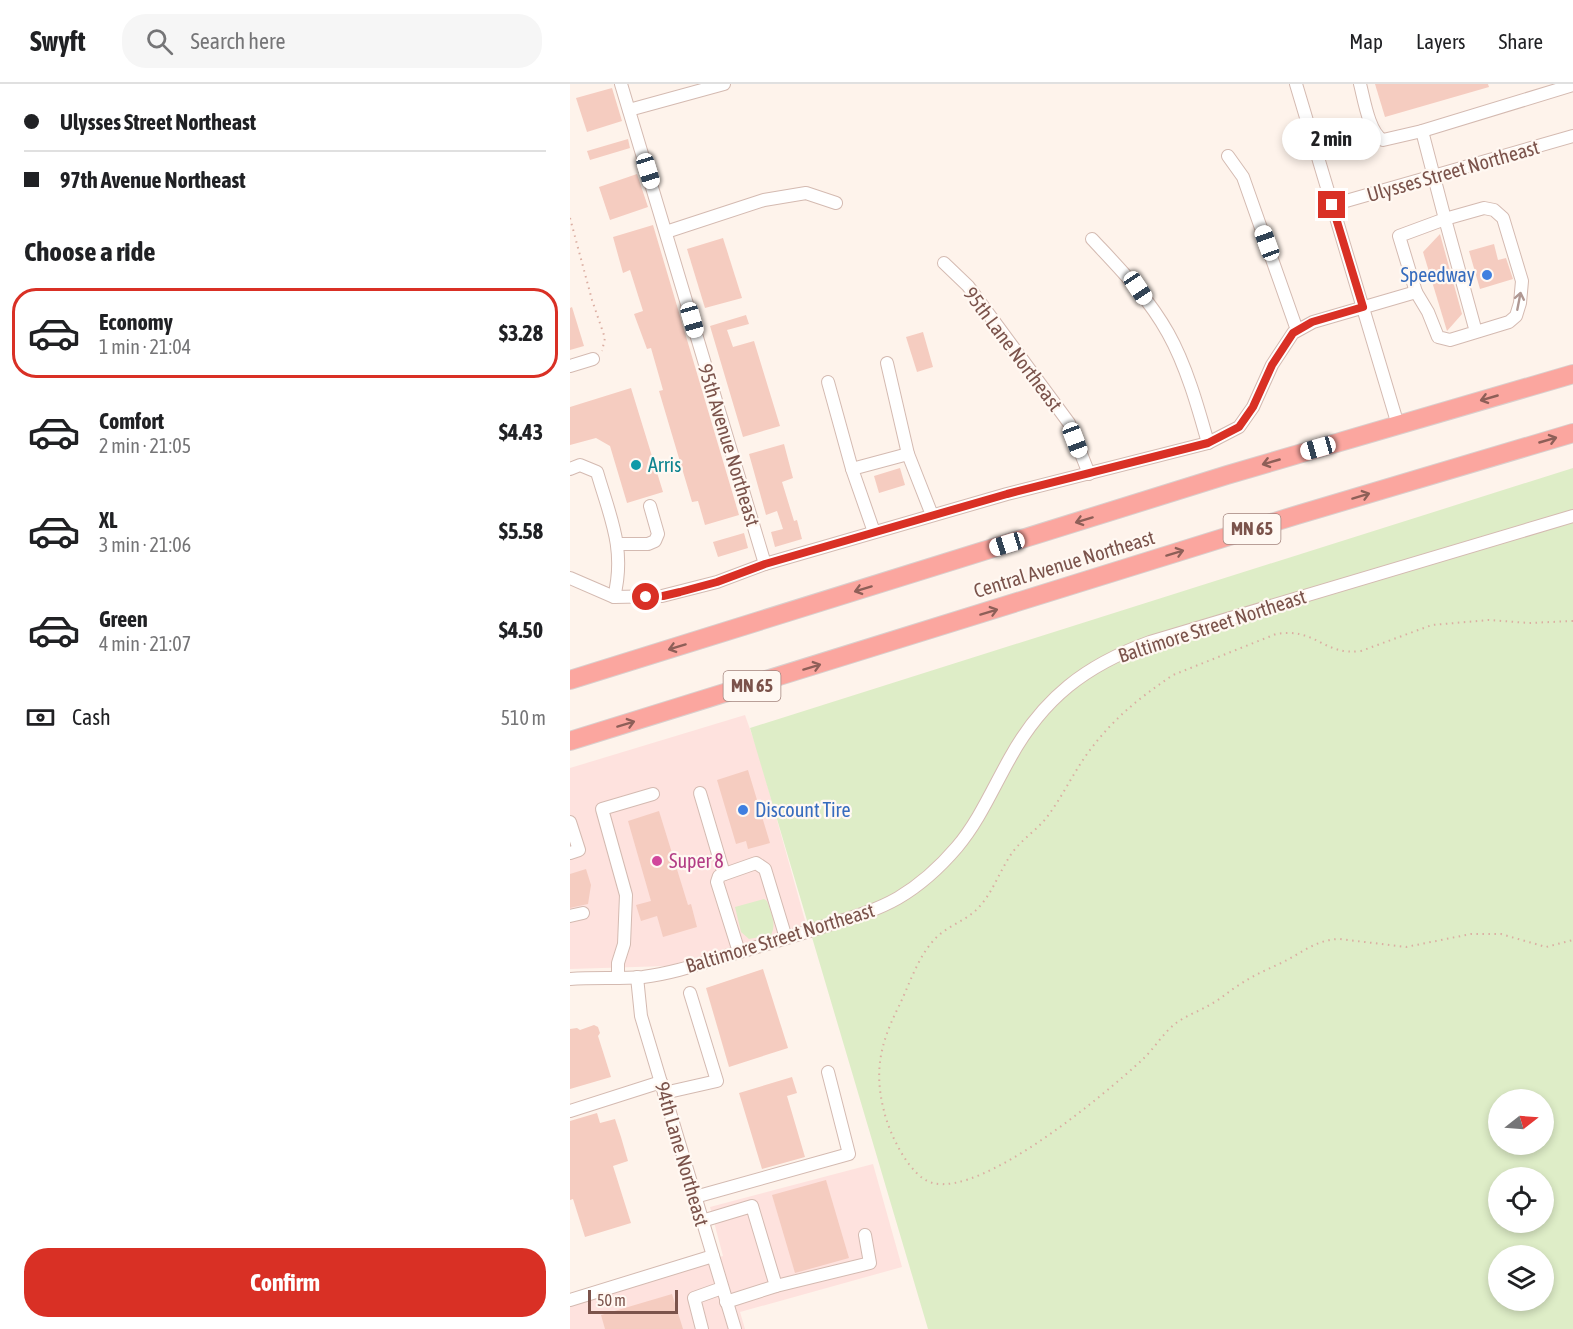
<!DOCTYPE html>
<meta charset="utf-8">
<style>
:root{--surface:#fff;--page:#f6f6f6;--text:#202124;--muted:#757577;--line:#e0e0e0;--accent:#d93025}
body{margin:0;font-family:"Asap Condensed",sans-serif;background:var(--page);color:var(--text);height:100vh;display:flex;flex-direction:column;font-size:22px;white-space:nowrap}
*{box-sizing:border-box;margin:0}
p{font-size:20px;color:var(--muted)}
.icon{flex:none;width:33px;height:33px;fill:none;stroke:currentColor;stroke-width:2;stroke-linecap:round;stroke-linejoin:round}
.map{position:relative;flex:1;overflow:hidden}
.sheet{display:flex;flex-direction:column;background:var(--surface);width:570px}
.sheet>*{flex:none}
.hud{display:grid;align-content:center;height:132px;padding:0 24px;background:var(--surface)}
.needle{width:39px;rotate:73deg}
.buttons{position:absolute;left:918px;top:1005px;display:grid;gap:12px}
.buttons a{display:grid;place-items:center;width:66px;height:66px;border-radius:50%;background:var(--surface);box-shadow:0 3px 9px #0003;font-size:30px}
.scale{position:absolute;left:18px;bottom:15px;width:90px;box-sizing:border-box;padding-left:6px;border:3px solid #7b534b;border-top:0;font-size:16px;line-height:21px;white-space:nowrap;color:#7b534b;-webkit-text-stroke:4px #fff8f2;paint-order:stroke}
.end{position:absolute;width:27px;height:27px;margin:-14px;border:8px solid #d93025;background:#fff;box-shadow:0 0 0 3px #fff}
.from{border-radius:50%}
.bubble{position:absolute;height:42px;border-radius:21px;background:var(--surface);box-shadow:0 3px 9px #0003;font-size:20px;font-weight:700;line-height:42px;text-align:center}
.car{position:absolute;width:18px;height:36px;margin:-18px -9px;border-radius:8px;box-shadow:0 0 4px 2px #0007;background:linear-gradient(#fff 24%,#345 0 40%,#fff 0 76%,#345 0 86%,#fff 0)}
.hud b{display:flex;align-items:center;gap:21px;height:57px;font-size:22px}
.hud b+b{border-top:2px solid var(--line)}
.hud i{width:15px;height:15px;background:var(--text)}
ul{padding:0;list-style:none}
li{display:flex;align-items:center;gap:18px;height:90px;margin:0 12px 9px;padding:0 12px;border:3px solid transparent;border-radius:24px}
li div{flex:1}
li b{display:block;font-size:22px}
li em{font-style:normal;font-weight:700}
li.on{border-color:var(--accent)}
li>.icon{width:54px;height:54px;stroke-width:1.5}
h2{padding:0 24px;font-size:27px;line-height:72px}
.pay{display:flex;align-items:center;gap:15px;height:66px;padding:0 24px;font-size:22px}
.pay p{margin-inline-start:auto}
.cta{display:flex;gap:12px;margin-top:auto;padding:12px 24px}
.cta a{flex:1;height:69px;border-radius:24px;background:var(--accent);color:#fff;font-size:24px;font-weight:700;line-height:69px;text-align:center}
header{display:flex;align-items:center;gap:36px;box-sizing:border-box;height:84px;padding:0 30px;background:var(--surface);border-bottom:2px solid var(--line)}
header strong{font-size:28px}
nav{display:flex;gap:33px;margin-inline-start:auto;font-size:21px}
.search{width:420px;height:54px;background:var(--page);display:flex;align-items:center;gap:15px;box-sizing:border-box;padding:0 21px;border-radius:24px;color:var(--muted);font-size:22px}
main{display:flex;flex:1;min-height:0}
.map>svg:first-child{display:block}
</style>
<header>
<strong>Swyft</strong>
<div class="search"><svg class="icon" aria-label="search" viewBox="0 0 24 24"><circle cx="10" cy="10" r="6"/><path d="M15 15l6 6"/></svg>Search here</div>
<nav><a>Map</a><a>Layers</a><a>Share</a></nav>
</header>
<main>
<section class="sheet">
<div class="hud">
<b><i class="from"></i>Ulysses Street Northeast</b>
<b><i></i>97th Avenue Northeast</b>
</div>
<h2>Choose a ride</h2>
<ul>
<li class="on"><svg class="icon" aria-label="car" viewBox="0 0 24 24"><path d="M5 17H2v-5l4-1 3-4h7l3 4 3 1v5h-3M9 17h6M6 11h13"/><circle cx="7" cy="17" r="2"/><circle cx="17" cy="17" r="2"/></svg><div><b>Economy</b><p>1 min · 21:04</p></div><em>$3.28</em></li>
<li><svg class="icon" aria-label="car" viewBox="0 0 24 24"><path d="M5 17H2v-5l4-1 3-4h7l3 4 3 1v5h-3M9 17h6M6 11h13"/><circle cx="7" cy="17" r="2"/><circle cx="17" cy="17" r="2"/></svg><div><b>Comfort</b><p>2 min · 21:05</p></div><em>$4.43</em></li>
<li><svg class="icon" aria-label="car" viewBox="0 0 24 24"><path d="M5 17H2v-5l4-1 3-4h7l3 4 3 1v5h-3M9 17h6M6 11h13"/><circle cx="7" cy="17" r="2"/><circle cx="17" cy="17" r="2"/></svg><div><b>XL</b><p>3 min · 21:06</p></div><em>$5.58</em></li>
<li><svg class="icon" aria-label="car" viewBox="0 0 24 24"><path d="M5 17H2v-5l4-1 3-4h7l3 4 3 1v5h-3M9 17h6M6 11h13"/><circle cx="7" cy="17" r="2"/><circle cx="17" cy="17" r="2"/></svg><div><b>Green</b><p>4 min · 21:07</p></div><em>$4.50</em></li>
</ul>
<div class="pay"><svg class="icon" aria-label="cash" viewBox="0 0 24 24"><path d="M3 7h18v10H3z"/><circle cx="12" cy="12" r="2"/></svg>Cash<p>510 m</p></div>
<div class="cta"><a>Confirm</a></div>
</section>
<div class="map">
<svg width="1003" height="1245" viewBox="0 0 1003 1245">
<rect width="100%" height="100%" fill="#fef3eb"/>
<!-- commercial -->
<g fill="#fee2de">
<polygon points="175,631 188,668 236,840 213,849 97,882 0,885 0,684"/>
<polygon points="303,1080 332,1183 170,1228 175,1245 0,1245 0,1222 153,1172 140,1123"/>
</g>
<!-- green -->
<g fill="#deedc7" fill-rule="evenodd">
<path d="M1003,384v861h-645l-178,-601zM928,1016h46v44h-46zM928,1094h46v44h-46zM928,1172h46v44h-46z"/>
<path d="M194,815l3,2c4,12 10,22 4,34l-22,4 -8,-7 -6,-25z"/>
</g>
<!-- building -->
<g fill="#f5ccc0">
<polygon points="805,0 918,0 919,3 815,33"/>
<polygon points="42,4 52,37 17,48 6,14"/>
<polygon points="58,55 60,64 20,76 17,67"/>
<polygon points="67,90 78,123 40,136 29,103"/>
<polygon points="83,141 169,431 135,441 128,417 122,418 89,307 93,306 81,264 77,265 64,230 73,227 60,186 53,189 43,153"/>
<polygon points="870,150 892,230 877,247 853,168"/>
<polygon points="153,154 172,214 135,224 117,165"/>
<polygon points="924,160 928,176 936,174 943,195 910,205 899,167"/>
<polygon points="2,223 14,262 0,266 0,224"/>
<polygon points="176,231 179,240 157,246 163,263 184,257 210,342 173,353 140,242"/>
<polygon points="353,248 363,283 347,288 336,253"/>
<polygon points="61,304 93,408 57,419 40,362 26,354 0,361 0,323"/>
<polygon points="214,360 223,394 212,398 224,437 227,436 232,455 205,463 201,448 213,445 207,427 196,431 179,370"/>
<polygon points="330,384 335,401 309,409 304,392"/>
<polygon points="174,449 178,464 148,473 143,458"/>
<polygon points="178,686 200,759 178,765 176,757 166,760 147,696"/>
<polygon points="89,727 118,821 121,820 127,843 93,853 87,832 71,837 66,821 81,817 58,737"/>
<polygon points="16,785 21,801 18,820 0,824 0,790"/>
<polygon points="193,885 218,964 159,983 136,904"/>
<polygon points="24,941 28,943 30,949 28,952 41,993 0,1005 0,945 7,944 10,946"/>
<polygon points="222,993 227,1009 217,1012 235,1073 192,1085 169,1009"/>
<polygon points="27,1029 30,1039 45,1035 51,1053 58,1077 43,1082 61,1139 15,1153 3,1115 0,1116 0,1037"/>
<polygon points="256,1096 279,1174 225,1189 202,1111"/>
<polygon points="102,1210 113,1245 35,1245 31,1231"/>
</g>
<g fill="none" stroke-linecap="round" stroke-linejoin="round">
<!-- minor casing -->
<g stroke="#d4bab1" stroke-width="14">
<g id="minor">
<polyline points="51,0 195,480"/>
<polyline points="726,0 828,341"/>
<path d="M790,0c4,15 9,49 23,56l39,-9 151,-46"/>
<polyline points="59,26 154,0"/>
<polyline points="658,72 673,93 727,246"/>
<polyline points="762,121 1003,52"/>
<polyline points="96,148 194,116 236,109 266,119"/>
<path d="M522,155c28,30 56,58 76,94 18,32 30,74 40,110"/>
<polyline points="374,179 398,202 499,339 519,390"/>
<polyline points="846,208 858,228 868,253 880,256 939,238 946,232 950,219 952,197 933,134 924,126 914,124 875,135 906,248"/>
<polyline points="317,279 338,370"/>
<polyline points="0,282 23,275"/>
<polyline points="258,298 282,385"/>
<path d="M0,385l10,-4 17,7c13,45 29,77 17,125"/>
<polyline points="304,448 282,385 338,370 362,431"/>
<polyline points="48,460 78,460 85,457 88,450 80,422"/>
<polyline points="0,494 44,513 92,512 147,498 195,480 437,410 638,359 669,343 683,323 702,281 723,249 743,238 846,208 829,152 875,135 852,47"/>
<polyline points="130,709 154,790"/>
<polyline points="0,738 9,766 0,769"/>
<polyline points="0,832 13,829"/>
<polyline points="169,868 147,798 149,792 186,779 195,785 216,854"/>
<polyline points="67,893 71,932 165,1245"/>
<polyline points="48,894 48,879 54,860 56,811 32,725 83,710"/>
<path d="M0,895c24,-2 49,0 73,-2 33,-4 65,-16 97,-25 30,-9 61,-18 91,-28 23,-7 46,-14 67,-26 22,-13 42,-31 59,-51 22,-26 36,-59 53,-89 33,-60 76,-93 140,-116l423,-126"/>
<polyline points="94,1009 147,997 120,909"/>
<polyline points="0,1027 91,998"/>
<polyline points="125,1113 279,1070 258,988"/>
<polyline points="132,1137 182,1122 206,1202 156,1218"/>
<polyline points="206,1202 300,1179 295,1151"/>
<polyline points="0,1216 143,1172"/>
<polyline points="132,1245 124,1214 152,1204"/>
</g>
</g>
<!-- highway casing -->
<g stroke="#dacfcd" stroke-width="20">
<g id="highway">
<polyline points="0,596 657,391 1003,290"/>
<polyline points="0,657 727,431 1003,349"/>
</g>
</g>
<!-- path -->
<g stroke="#dbaea2" stroke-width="2" stroke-dasharray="1.5 4.5" stroke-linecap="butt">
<polyline points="0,134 22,216 35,254 32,267"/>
<path d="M1003,537l-44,2 -40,-3 -57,5 -71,26c-38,5 -45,-24 -85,-17l-103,41c-34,23 -59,43 -83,75 -16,21 -27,46 -43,67 -10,13 -25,22 -35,36 -12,17 -18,37 -32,53 -11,13 -28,18 -41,29 -21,19 -29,49 -41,73 -18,36 -24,64 -14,103 5,22 26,67 49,72 51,13 172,-89 209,-123 12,-11 21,-27 34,-37 11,-8 24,-12 35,-19 10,-5 18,-13 28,-19 13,-9 25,-14 40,-21 20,-9 37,-25 61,-25l66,8 65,-13h30l45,13 27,-7"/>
</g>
<!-- minor -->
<use href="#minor" stroke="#fff" stroke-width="12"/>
<!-- highway -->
<use href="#highway" stroke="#fba69f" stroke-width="18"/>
</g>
<!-- one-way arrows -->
<defs><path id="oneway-shaft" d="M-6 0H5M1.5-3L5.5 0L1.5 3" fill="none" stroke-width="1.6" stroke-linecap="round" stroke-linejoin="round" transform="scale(1.5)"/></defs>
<use stroke="#b09893" href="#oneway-shaft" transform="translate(949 217) rotate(-79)"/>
<g stroke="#8e5f58">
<use href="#oneway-shaft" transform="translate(919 314) rotate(164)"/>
<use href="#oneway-shaft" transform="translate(978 356) rotate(-16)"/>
<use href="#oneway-shaft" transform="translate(701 378) rotate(164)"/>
<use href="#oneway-shaft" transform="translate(791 412) rotate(-17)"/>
<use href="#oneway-shaft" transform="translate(514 436) rotate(163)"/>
<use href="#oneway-shaft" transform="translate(605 469) rotate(-17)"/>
<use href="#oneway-shaft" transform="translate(293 505) rotate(163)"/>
<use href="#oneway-shaft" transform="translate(419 528) rotate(-17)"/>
<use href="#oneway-shaft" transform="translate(107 563) rotate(163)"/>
<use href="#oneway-shaft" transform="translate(242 583) rotate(-17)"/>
<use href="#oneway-shaft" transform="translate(56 640) rotate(-17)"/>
</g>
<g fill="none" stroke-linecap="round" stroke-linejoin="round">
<!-- route -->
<polyline stroke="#d93025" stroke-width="8" points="76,513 93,512 110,508 147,498 195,480 437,410 638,359 669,343 683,323 702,281 723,249 742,238 793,223 762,121"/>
</g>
<!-- markers -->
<g fill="#3f7fe0" stroke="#fff8f2" stroke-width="2">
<circle cx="917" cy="191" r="6"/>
<circle cx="173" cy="726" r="6"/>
</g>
<circle fill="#0f9aa8" stroke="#fff8f2" stroke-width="2" cx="66" cy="381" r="6"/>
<circle fill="#d1479c" stroke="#fff8f2" stroke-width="2" cx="87" cy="777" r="6"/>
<g text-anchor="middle" stroke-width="4.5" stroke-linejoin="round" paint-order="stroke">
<!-- shield labels -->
<g fill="#fff8f2" stroke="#a3847d" stroke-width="1.5">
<rect x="653.5" y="430" width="57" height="30" rx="4.5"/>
<rect x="153.5" y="587" width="57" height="30" rx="4.5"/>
</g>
<g font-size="18" font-weight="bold" fill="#7b534b">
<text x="682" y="451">MN 65</text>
<text x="182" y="608">MN 65</text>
</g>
<!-- street labels -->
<g font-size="20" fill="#7b534b" stroke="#fff8f2">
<text transform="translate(883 87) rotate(-16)" y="7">Ulysses Street Northeast</text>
<text transform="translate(443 265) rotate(53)" y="7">95th Lane Northeast</text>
<text transform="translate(159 361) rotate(73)" y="7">95th Avenue Northeast</text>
<text transform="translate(494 480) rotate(-17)" y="7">Central Avenue Northeast</text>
<text transform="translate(642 542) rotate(-18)" y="7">Baltimore Street Northeast</text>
<text transform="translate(210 854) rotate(-17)" y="7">Baltimore Street Northeast</text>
<text transform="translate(112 1070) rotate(74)" y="7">94th Lane Northeast</text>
</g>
<!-- shop labels -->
<g font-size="20" fill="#366cbe" stroke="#fff8f2" text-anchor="end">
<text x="905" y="198">Speedway</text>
<text x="185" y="733" text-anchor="start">Discount Tire</text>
</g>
<!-- culture labels -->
<g font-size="20" fill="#0d838f" stroke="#fff8f2" text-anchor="start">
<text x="78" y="388">Arris</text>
</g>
<!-- hotel labels -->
<g font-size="20" fill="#b23c85" stroke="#fff8f2" text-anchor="start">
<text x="99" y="784">Super 8</text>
</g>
</g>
</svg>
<div class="buttons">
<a><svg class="needle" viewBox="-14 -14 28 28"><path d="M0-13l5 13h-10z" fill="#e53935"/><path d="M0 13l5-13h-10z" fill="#757577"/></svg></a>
<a><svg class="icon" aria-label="locate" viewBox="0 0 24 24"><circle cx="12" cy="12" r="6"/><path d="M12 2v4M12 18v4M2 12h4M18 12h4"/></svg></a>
<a><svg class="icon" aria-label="layers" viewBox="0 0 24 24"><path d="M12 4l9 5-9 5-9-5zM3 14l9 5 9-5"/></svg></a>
</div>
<div class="scale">50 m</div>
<i class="end from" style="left:76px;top:513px"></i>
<i class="end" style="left:762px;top:121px"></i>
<div class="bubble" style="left:712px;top:34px;width:99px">2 min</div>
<i class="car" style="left:78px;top:87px;rotate:163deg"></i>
<i class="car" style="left:697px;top:159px;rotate:340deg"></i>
<i class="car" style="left:568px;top:204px;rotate:146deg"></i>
<i class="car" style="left:122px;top:236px;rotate:164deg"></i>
<i class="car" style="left:505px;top:356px;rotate:159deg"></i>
<i class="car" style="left:748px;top:364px;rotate:254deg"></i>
<i class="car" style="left:437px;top:460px;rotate:253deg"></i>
</div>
</main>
